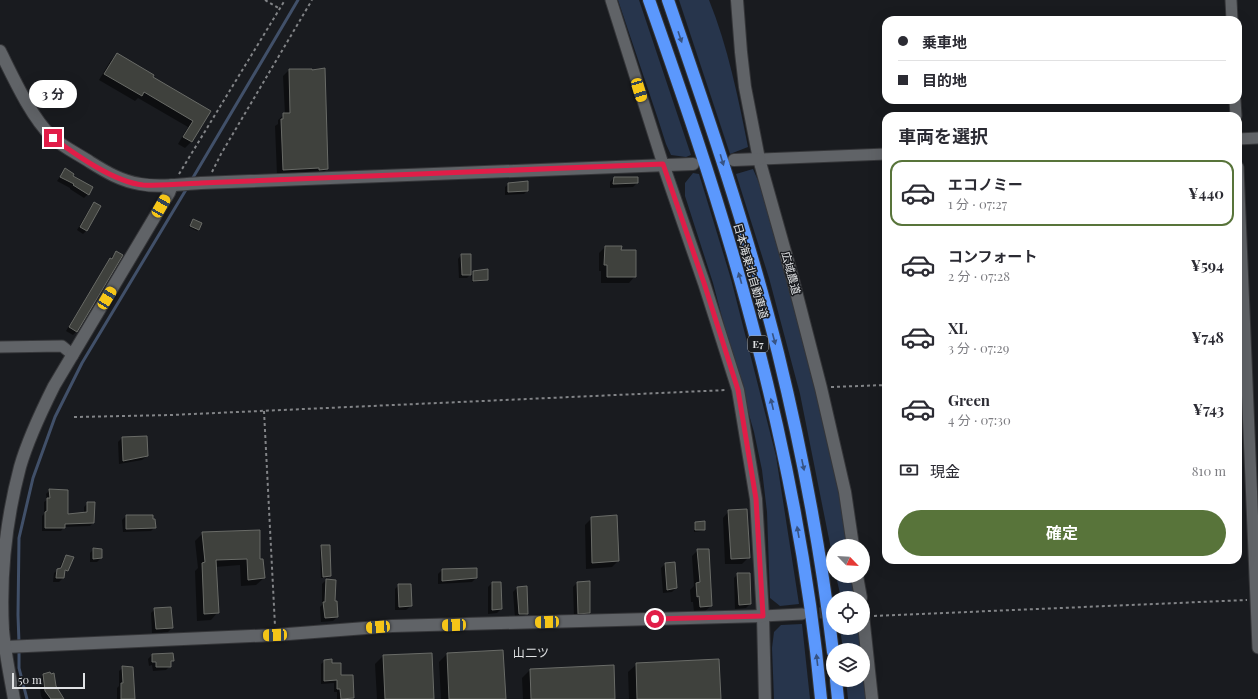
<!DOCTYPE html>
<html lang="ja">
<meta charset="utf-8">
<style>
:root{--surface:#fff;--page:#f2f2f3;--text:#2b2b33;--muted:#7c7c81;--line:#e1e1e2;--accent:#58743a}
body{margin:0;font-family:"Playfair Display","Noto Sans JP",serif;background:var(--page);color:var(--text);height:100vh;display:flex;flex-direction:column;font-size:15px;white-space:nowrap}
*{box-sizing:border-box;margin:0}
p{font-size:13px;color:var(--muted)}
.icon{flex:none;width:22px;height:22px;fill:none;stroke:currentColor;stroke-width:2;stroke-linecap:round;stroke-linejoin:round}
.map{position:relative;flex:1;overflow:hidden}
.drawer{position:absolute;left:882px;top:112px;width:360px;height:452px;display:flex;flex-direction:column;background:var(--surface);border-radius:12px;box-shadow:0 4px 16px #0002}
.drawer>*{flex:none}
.top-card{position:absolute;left:882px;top:16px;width:360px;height:88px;border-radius:12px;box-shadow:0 4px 16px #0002;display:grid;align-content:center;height:88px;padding:0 16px;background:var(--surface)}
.needle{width:26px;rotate:115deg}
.buttons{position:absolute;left:826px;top:539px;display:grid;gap:8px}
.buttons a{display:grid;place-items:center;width:44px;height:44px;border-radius:50%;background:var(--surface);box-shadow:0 4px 16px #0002;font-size:20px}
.scale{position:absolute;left:12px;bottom:10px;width:73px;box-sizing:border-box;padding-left:4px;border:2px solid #e0e2e4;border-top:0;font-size:11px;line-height:14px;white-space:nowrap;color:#e0e2e4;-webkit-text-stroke:3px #191b1f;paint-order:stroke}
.end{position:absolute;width:18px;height:18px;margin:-9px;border:5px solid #e11d48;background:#fff;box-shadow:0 0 0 2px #fff}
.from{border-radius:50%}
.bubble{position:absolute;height:28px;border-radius:14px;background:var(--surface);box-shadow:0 4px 16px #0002;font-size:13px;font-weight:700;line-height:28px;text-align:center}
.car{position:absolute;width:12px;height:24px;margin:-12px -6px;border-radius:5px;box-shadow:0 0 3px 1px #0007;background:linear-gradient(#f5c518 24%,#345 0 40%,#f5c518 0 76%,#345 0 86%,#f5c518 0)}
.top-card b{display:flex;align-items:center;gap:14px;height:38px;font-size:15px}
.top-card b+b{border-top:1px solid var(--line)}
.top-card i{width:10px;height:10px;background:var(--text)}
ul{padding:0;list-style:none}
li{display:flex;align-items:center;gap:12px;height:66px;margin:0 8px 6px;padding:0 8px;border:2px solid transparent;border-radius:12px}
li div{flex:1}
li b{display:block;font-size:15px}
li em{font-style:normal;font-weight:700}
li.active{border-color:var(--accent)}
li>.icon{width:36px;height:36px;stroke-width:1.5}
h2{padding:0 16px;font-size:18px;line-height:48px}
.pay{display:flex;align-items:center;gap:10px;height:44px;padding:0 16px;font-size:15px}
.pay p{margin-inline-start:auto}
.cta{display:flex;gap:8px;margin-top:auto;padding:8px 16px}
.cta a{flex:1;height:46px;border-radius:24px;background:var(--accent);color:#fff;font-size:16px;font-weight:700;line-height:46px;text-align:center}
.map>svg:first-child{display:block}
</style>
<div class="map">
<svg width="1258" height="699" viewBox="0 0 1258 699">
<rect width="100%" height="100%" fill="#191b1f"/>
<!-- green -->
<g fill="#27354c">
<polygon points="618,0 639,0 691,155 686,157 671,155 666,144 658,119"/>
<path d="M679,0h30c19,47 29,97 39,147l-18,7z"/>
<polygon points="753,169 771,210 823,405 850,546 833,546 833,559 800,394 769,278 736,174"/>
<polygon points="693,173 699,174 731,279 776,456 799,604 780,606 770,598 767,512 762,470 754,432 733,359 713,283 685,196 685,183"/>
<polygon points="836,576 855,576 856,590 849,598 841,598"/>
<polygon points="802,624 810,699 774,699 772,648 774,632 781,625"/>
<polygon points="840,628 857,628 862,631 868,699 848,699 846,680 863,680 863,650 843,650"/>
</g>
<!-- shadow -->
<g fill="#0007">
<polygon points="117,54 152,77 209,112 191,142 185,148 178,144 188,127 138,98 135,101 99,80 111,60"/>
<polygon points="289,70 327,169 321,175 277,175 275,126 278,124 278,120 285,114 283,76"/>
<polygon points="65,170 88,194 84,198 70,189 70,188 57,181"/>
<polygon points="614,178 637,183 633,187 610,188 610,182"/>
<polygon points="509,184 527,191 524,194 505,195 505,187"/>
<polygon points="94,203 87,230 83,234 77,230 91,206"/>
<polygon points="193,220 199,229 197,231 189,227"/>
<polygon points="605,247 620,251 635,276 629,283 601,283 601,271 599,271 599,253"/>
<polygon points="116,252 77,331 73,335 66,331 107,262"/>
<polygon points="461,255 470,275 467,278 459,278 458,259"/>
<polygon points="473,272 487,279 485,281 472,282 471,274"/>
<polygon points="122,438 147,456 142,460 119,464 118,442"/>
<polygon points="50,490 67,515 84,513 84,507 88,503 94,503 93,523 90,526 64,527 61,531 42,531 42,516 44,514 44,502 47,500 46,494"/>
<polygon points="729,511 749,557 742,564 725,564 723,518"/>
<polygon points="126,516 155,527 151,531 123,532 122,520"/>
<polygon points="592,518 618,561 612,567 586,569 585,525"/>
<polygon points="696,523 704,529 702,531 694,532 694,524"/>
<polygon points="203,533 259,560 264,578 256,585 241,586 240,565 215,567 218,612 211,620 197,621 195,571 198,568 195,541"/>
<polygon points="322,546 330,576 329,578 321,578 320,548"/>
<polygon points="94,549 101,558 97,562 90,562 90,553"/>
<polygon points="698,550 711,606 704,612 694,612 693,602 691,602 690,590 694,586 692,556"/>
<polygon points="66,556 67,570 63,573 63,578 59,582 53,582 54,573 59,569 63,560"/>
<polygon points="665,564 676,588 672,592 663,593 661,568"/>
<polygon points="442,570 476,578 472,582 438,584 438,574"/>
<polygon points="738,574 750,604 746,608 735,609 734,578"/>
<polygon points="326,580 337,617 333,621 321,622 320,607 322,605 322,584"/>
<polygon points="492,583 501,609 497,613 488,614 488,587"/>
<polygon points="577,583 589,613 585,617 574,617 573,587"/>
<polygon points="399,585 411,606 406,610 395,610 395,589"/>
<polygon points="526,587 527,613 523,617 515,618 513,592 517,588"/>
<polygon points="155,609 172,628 168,632 152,633 151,613"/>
<polygon points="447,654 505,699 441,699 439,662"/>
<polygon points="152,655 173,661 170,663 170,666 166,670 153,671 152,665 149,666 148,659"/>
<polygon points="383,656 433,699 377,699 375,664"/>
<polygon points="325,661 331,664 340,676 353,698 351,699 337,699 337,692 334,692 334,683 321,684 321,664"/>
<polygon points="637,664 719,699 629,699 628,672"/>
<polygon points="123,668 134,699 117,699 117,688 119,686 119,671"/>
<polygon points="530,670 614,699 523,699 522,678"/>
<polygon points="43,675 55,687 63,699 43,699 41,696 39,680"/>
</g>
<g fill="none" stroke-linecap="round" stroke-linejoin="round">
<!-- stream -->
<g stroke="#415069" stroke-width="3">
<polyline points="191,181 298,0"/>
<polyline points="19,643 18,615 19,538 33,478 55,417 82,363 187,188"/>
<polyline points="19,649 19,668 27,699"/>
</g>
</g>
<!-- building -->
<g fill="#3f413d" stroke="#696b67">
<polygon points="117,53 154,75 153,77 211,111 192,142 183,137 193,121 144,92 142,96 104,74"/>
<polygon points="325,68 328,169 319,170 319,168 283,170 281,119 283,119 283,113 290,113 289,69 312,69 312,70"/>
<polygon points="65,168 74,174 73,176 93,187 89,195 73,185 74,184 60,177"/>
<polygon points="614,177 638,177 638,183 613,184"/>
<polygon points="528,181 528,191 508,192 508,183"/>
<polygon points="94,202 101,206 87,231 80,227"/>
<polygon points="193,219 202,223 199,230 190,226"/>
<polygon points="605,246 622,246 621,250 636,250 636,277 607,277 607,265 604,265"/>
<polygon points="116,251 123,255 77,332 69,327 110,258 112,259"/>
<polygon points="461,254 471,254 471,275 462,275"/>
<polygon points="488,269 488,280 473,281 473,271"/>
<polygon points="147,436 148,456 123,461 122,437"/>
<polygon points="49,489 68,490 68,514 87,512 87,502 95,502 94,523 65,524 65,528 45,528 45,512 47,511 47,498 50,498"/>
<polygon points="747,509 750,558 731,559 728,510"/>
<polygon points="126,515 153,515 153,519 155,519 156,528 126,529"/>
<polygon points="617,515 619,561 592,563 591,517"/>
<polygon points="705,521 705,530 695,530 695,522"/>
<polygon points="260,530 260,559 263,559 265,578 248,580 247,559 216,560 219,613 204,614 202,563 205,562 202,532"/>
<polygon points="321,545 330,545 331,576 323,577"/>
<polygon points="93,548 102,549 102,558 93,559"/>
<polygon points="697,549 709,549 712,606 700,607 699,596 697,597 696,583 700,582"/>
<polygon points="66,555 74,557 68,571 65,570 64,578 56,578 57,569 61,568"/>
<polygon points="675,562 677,588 667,590 665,563"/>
<polygon points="477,568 477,578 442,581 442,569"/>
<polygon points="737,573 750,573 751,604 739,605"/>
<polygon points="326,579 336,580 335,601 337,601 338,617 325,618 323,602 325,602"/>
<polygon points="590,581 590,613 578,614 577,582"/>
<polygon points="492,582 501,582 502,609 492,610"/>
<polygon points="398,584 411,584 412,606 399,607"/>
<polygon points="527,586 528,614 519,614 517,587"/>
<polygon points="171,607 173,628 156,629 154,608"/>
<polygon points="503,650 506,699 449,699 447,653"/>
<polygon points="173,653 174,661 171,661 171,667 156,667 156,662 152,662 152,654"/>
<polygon points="432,653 434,699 385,699 383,655"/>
<polygon points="332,659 332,663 341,663 341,675 353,675 354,698 341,699 340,689 337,689 337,680 324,681 324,660"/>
<polygon points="719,659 721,699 637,699 636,663"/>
<polygon points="614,665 615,699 531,699 530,669"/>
<polygon points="122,666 133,667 135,699 121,699 121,683 123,683"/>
<polygon points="50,672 51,674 54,673 56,686 64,699 51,699 45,691 43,674"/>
</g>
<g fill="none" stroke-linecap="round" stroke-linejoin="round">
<!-- street-tunnel -->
<polyline stroke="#37393d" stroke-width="11" stroke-dasharray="11 5.5" stroke-linecap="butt" points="803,614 833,612"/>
<!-- street casing -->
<g stroke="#353639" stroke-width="13">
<g id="street">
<polyline points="611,0 663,164"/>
<polyline points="1231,0 1232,20"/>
<polyline points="1235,100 1236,116"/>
<polyline points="1238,139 1258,138"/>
<polyline points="759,159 886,154"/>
<polyline points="1238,167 1258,648"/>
<polyline points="0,347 62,346 73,355"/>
<polyline points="763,616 802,614"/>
</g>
</g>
<!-- secondary casing -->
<g stroke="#353639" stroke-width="14">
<g id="secondary">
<polyline points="737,0 741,52 745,87 759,159 792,276 821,388 845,492 853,546"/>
<path d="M0,51c13,26 31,66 52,86 11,10 26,17 38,25 16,10 31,19 50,22 20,4 41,0 61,-1l492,-19"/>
<polyline points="734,160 759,159"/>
<polyline points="663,164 704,283 738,390 756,499 763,616 765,699"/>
<polyline points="857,576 861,598"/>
<polyline points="863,615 872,699"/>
<polyline points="5,647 275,635 392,626 763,616"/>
<path d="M14,699c-4,-23 -9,-46 -11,-69 -3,-55 3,-110 17,-163 8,-28 21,-55 34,-81l115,-193 3,-8"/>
</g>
</g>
<!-- highway casing -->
<g stroke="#353639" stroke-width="14">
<g id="highway">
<path d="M649,0c32,91 64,183 90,276 39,138 69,280 82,423"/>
<path d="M668,0c40,116 80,233 110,353 24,98 43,198 55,299"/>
<polyline points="836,680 838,699"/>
</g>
</g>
<!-- path -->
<g stroke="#828487" stroke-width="2" stroke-dasharray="3 3" stroke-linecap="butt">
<polyline points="265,0 280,9"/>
<polyline points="212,172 221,154 312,0"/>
<polyline points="179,174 285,0"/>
<polyline points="831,387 886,385"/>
<polyline points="264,411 275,626"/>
<polyline points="74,417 171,415 727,390"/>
<polyline points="874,616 1247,600"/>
</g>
<!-- street -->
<use href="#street" stroke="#606367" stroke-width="11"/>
<!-- secondary -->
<use href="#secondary" stroke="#606367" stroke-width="12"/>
<!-- highway -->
<use href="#highway" stroke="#5b98fd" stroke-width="12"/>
</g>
<!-- one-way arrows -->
<defs><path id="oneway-solid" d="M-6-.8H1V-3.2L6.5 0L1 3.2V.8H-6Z"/></defs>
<g fill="#375383">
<use href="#oneway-solid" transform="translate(680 37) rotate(71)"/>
<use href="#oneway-solid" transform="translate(722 160) rotate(73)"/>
<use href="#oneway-solid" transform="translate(740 278) rotate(-106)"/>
<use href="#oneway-solid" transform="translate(774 339) rotate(75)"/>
<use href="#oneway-solid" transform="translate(772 404) rotate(-103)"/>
<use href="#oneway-solid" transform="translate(803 465) rotate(78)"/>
<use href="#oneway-solid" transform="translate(798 532) rotate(-100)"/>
<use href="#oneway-solid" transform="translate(817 660) rotate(-97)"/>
</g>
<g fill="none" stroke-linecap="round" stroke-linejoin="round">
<!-- route -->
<path stroke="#e11d48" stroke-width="5" d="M53,138c23,17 61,44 90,47 19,1 39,-1 58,-2l462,-19 41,119 34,107 18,109 7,117 -108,3"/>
</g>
<g text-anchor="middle" stroke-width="3" stroke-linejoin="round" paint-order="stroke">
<!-- shield labels -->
<rect fill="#191b1f" stroke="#a4a6a9" stroke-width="1" x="748" y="336" width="20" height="16" rx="3"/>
<g font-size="10" font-weight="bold" fill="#e0e2e4">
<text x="758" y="348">E7</text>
</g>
<!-- street labels -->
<g font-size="11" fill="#e0e2e4" stroke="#191b1f">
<text transform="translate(751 271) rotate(74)" y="4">日本海東北自動車道</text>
<text transform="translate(791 273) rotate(75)" y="4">広域農道</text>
</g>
<!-- neighbourhood labels -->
<g font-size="12" fill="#e0e2e4" stroke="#191b1f">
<text x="531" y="657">山二ツ</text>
</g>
</g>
</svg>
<div class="buttons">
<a><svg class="needle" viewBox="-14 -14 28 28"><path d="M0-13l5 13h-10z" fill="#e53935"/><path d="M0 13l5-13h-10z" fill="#7c7c81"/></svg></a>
<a><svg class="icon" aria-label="locate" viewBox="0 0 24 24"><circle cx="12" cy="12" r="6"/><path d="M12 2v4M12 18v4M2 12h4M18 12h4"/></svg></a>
<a><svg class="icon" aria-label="layers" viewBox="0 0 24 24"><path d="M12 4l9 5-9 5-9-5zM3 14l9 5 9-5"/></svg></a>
</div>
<div class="scale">50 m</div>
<i class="end from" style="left:655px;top:619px"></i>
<i class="end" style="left:53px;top:138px"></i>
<div class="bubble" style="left:29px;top:80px;width:48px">3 分</div>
<i class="car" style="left:639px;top:90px;rotate:163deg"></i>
<i class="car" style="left:161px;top:206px;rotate:30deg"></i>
<i class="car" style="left:107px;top:298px;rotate:31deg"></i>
<i class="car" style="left:547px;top:622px;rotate:268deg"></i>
<i class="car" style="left:454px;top:625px;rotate:268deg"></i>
<i class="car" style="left:378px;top:627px;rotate:266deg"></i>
<i class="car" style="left:275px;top:635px;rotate:268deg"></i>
<div class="top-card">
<b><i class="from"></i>乗車地</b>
<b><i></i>目的地</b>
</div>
<section class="drawer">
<h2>車両を選択</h2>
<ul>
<li class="active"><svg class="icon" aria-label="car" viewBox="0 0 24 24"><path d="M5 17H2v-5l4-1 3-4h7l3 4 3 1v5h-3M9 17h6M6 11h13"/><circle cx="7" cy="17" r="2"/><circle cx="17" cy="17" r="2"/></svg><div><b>エコノミー</b><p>1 分 · 07:27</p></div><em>¥440</em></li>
<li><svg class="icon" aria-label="car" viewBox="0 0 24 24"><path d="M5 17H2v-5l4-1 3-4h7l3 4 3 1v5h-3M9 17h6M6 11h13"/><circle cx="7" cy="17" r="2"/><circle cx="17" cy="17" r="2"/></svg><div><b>コンフォート</b><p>2 分 · 07:28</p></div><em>¥594</em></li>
<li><svg class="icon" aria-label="car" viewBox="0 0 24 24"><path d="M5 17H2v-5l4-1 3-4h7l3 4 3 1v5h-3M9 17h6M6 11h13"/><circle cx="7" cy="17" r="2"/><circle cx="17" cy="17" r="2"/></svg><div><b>XL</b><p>3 分 · 07:29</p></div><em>¥748</em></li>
<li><svg class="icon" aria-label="car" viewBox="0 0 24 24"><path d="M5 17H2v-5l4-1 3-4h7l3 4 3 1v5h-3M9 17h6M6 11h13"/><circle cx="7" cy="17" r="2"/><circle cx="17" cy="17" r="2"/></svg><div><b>Green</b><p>4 分 · 07:30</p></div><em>¥743</em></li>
</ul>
<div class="pay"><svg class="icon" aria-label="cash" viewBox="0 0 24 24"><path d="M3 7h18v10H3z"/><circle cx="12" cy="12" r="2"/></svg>現金<p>810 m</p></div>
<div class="cta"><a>確定</a></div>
</section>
</div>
